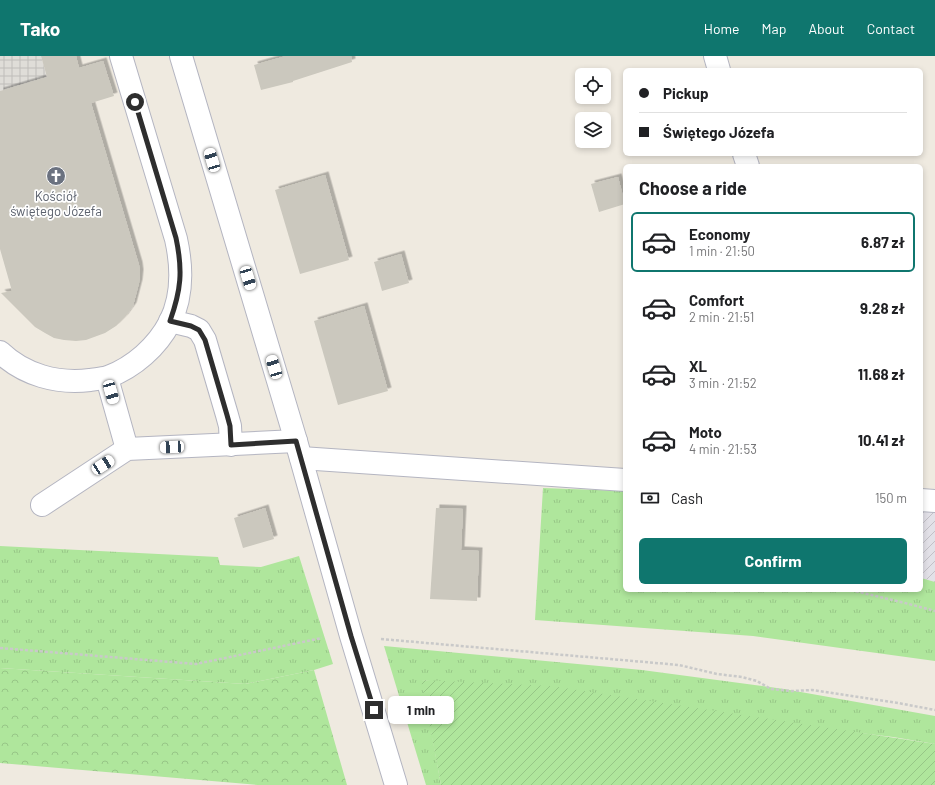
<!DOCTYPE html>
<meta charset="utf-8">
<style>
:root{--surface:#fff;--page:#f6f6f6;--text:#202124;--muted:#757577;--line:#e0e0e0;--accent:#0f766e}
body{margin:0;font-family:Barlow,sans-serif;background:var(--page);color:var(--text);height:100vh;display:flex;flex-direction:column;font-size:15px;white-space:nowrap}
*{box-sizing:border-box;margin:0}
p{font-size:13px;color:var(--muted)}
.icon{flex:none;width:22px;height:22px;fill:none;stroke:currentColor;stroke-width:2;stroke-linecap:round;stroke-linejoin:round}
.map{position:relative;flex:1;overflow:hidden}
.side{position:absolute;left:623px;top:108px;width:300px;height:428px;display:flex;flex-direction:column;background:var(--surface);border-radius:6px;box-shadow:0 2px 6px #0003}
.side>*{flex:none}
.hud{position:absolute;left:623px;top:12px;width:300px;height:88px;border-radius:6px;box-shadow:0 2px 6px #0003;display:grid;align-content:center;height:88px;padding:0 16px;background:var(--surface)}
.buttons{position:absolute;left:575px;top:12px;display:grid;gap:8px}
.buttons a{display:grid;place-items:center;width:36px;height:36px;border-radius:6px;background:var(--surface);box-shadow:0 2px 6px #0003;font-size:20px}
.end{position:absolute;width:18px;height:18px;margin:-9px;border:5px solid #2e2e2e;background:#fff;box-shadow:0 0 0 2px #fff}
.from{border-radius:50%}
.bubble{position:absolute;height:28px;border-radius:6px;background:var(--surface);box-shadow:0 2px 6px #0003;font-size:13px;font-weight:700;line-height:28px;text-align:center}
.car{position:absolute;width:12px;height:24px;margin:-12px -6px;border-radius:5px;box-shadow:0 0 3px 1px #0007;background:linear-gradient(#fff 24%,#345 0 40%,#fff 0 76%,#345 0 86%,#fff 0)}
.hud b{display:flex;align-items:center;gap:14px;height:38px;font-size:15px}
.hud b+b{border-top:1px solid var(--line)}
.hud i{width:10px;height:10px;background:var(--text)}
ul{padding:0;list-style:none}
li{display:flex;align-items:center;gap:12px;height:60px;margin:0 8px 6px;padding:0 8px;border:2px solid transparent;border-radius:6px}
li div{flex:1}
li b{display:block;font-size:15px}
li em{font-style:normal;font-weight:700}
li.current{border-color:var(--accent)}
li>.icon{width:36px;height:36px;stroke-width:1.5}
h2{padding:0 16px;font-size:18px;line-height:48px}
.pay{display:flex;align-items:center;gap:10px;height:44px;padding:0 16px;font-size:15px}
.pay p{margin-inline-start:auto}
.cta{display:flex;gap:8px;margin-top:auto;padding:8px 16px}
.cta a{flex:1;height:46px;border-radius:6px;background:var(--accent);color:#fff;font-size:16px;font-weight:700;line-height:46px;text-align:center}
header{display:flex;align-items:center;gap:24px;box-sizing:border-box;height:56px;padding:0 20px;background:var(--accent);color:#fff}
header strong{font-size:19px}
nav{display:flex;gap:22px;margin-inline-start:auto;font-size:14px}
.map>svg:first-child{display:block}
</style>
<header>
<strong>Tako</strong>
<nav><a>Home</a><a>Map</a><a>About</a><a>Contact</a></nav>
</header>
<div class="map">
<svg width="935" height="729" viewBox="0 0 935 729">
<defs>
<pattern id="industrial-furrows" width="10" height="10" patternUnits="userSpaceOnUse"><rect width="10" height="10" fill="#e3e1e8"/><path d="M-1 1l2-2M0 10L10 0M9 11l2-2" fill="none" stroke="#c3c1c7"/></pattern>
<pattern id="grass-tufts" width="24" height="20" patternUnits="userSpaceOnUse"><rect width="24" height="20" fill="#afe69c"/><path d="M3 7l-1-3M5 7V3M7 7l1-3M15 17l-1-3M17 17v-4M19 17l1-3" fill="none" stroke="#97c687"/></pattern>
<pattern id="forest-crowns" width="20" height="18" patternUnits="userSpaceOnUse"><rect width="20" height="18" fill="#afe69c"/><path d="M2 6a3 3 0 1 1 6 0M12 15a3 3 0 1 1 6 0" fill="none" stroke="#97c687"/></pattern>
<pattern id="garden-furrows" width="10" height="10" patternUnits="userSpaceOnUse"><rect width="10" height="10" fill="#afe69c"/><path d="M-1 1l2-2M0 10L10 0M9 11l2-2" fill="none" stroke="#97c687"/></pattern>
<pattern id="plaza-grid" width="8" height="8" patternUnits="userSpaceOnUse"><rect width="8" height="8" fill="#dfddd8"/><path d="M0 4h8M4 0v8" fill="none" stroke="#c0beba"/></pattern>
<filter id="shadow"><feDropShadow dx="3.5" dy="-3.5" stdDeviation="0" flood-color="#0004"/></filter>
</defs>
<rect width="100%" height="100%" fill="#efeae0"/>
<!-- industrial -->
<polygon fill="url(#industrial-furrows)" points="921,451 935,451 935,526 921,522"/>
<!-- grass -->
<g fill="url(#grass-tufts)">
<polygon points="543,432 625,435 625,534 921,534 921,522 935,526 935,605 753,580 535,564"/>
<polygon points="0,490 218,501 220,509 261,511 299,500 333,608 314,614 245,628 0,612"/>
<polygon points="384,590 642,614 784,633 935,660 935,688 893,681 422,624 441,729 426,729"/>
</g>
<!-- forest -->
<polygon fill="url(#forest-crowns)" points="0,612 245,628 314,614 347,729 258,729 0,707"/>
<!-- garden -->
<polygon fill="url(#garden-furrows)" points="421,624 551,630 935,688 935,729 441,729"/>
<!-- plaza -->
<polygon fill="url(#plaza-grid)" points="0,0 41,0 47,21 0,35"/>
<!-- building -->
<g fill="#cbc8be" filter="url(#shadow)">
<polygon points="41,0 76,0 79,12 103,5 114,40 91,47 139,209 140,217 139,227 133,250 125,261 116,270 105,277 86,284 76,285 64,284 54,282 45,277 35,271 1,237 12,235 0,193 0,35 47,21"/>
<polygon points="286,0 351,0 352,6 293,25 293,26 261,34 254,9"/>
<polygon points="325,119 349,204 300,218 275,134"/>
<polygon points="618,121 625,148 599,156 591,128"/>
<polygon points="401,198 409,227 382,235 374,206"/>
<polygon points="364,250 388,335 338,349 314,265"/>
<polygon points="265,452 274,483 243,492 234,462"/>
<polygon points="436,452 463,453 461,494 479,495 477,545 430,543"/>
</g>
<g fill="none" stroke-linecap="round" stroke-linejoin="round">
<!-- minor casing -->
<g stroke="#b4b5c1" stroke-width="24">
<g id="minor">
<polyline points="181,0 296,385 351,580 396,729"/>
<polyline points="715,0 719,14"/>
<polyline points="744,98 748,110"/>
<polyline points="170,265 191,270 199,274 205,284 227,359 230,370 231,389"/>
<path d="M0,296c24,23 57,32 90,28 5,-1 12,-1 18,-3 26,-10 49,-30 62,-55 13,-26 12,-56 6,-83l-55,-183"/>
<polyline points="107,322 127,393"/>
<polyline points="301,402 625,424"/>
<polyline points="921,444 935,445"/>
<polyline points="42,449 127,393 296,385"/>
</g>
</g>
<!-- path -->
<g stroke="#c9c9c9" stroke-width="2.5" stroke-dasharray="3 2" stroke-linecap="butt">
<polyline points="851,534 909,548 935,555"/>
<polyline points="381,583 679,609 717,618 742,621 757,625 771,633 792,635 812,634 898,647 935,654"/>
<polyline points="0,592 196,608 322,582"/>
</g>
<!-- minor -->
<use href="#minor" stroke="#fff" stroke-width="22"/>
</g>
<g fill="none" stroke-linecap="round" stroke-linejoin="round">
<!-- route -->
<path stroke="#2e2e2e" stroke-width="5" d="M135,46l41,136c7,33 5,52 -6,83l21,5 8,4 6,10 22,75 3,11 1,19 65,-4 55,195 23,74"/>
</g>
<!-- icons -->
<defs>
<g id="church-disc" transform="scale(1)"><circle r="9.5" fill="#6b7280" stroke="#fff"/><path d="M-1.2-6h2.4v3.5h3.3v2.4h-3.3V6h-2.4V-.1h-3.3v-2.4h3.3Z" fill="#fff"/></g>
</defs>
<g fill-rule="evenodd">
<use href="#church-disc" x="56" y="120"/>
</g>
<g text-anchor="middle" stroke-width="3.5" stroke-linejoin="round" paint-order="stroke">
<!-- worship labels -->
<g font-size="13" fill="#5b616d" stroke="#fff">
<text x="56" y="145">Kościół<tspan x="56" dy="15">świętego Józefa</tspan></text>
</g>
</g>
</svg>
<div class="buttons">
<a><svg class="icon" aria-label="locate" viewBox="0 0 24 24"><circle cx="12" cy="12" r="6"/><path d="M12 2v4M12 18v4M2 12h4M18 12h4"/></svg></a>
<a><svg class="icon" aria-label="layers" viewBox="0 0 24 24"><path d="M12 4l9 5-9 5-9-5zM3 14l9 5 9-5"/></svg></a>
</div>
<i class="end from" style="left:135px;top:46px"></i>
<i class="end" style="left:374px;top:654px"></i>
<div class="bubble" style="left:388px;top:640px;width:66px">1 min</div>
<i class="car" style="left:212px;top:104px;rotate:343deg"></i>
<i class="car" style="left:248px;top:222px;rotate:163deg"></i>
<i class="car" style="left:274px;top:311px;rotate:343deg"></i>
<i class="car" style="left:111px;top:336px;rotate:164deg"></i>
<i class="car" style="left:172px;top:391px;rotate:267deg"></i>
<i class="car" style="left:103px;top:409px;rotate:57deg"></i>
<div class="hud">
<b><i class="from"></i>Pickup</b>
<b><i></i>Świętego Józefa</b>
</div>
<section class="side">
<h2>Choose a ride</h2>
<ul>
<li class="current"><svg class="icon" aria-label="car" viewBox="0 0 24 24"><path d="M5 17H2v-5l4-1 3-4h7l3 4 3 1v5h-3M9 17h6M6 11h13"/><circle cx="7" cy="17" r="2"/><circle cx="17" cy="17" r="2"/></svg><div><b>Economy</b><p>1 min · 21:50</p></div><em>6.87 zł</em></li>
<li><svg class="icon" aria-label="car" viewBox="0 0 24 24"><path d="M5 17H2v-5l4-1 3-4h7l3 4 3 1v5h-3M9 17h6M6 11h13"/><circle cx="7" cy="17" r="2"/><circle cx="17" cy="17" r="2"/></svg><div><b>Comfort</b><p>2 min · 21:51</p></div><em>9.28 zł</em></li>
<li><svg class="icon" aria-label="car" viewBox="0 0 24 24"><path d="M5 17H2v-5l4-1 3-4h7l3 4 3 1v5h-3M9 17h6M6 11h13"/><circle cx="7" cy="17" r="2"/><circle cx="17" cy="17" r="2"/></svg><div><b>XL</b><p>3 min · 21:52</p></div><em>11.68 zł</em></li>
<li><svg class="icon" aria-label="car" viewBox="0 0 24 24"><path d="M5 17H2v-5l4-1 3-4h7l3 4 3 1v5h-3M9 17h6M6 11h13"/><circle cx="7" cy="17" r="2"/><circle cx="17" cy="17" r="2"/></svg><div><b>Moto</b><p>4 min · 21:53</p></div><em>10.41 zł</em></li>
</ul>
<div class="pay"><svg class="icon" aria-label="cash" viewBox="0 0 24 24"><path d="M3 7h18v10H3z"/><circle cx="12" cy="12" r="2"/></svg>Cash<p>150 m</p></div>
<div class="cta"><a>Confirm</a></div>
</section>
</div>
